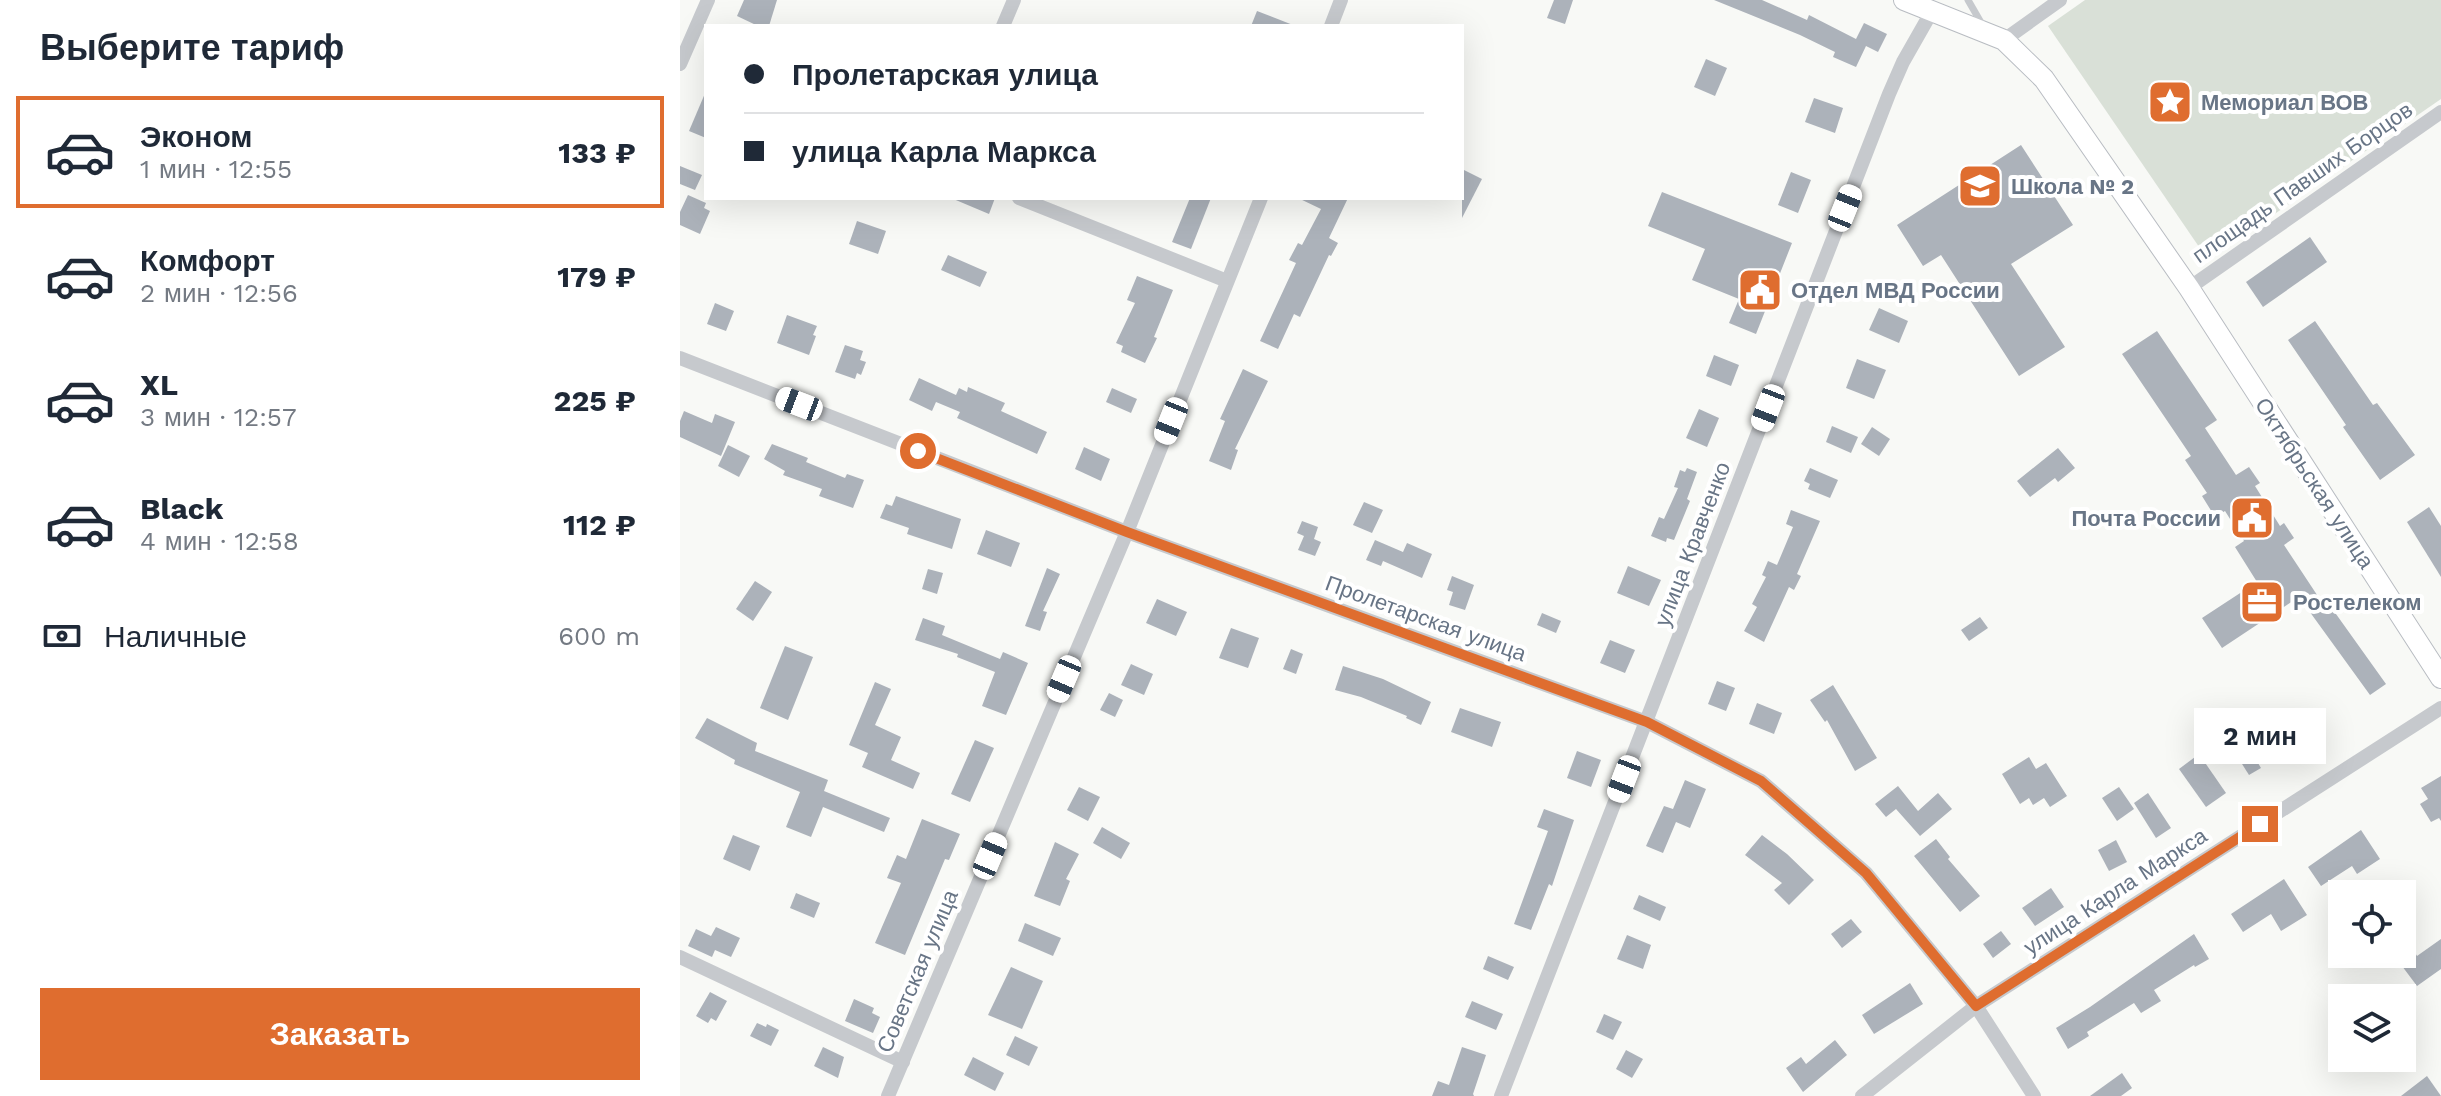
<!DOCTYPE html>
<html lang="ru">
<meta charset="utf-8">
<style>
:root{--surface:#fff;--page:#f6f6f7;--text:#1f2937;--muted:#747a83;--line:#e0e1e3;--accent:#df6d2f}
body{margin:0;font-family:"Work Sans",sans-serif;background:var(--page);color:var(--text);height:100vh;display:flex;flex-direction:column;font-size:30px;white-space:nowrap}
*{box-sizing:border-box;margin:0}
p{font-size:26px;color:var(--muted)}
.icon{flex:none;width:44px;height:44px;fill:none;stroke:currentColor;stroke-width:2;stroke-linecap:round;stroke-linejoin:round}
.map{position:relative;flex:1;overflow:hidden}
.side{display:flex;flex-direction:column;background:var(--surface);width:680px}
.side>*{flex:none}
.hud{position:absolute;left:24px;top:24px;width:760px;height:176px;border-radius:0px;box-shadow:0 8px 32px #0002;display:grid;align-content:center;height:176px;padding:0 40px;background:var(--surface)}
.controls{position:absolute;left:1648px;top:880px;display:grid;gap:16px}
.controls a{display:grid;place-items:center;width:88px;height:88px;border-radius:0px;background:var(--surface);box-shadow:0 8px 32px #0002;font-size:40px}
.end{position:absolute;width:36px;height:36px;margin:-18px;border:10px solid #df6d2f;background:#fff;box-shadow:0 0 0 4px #fff}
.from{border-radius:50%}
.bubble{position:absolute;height:56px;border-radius:0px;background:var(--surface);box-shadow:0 8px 32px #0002;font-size:26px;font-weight:700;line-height:56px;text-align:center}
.car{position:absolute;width:24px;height:48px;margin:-24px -12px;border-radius:10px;box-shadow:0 0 6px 2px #0007;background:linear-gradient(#fff 24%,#345 0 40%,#fff 0 76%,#345 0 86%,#fff 0)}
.hud b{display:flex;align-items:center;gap:28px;height:76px;font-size:30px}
.hud b+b{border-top:2px solid var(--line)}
.hud i{width:20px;height:20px;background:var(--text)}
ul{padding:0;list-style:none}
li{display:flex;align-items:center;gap:24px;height:112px;margin:0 16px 12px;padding:0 24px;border:4px solid transparent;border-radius:0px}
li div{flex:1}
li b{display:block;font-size:30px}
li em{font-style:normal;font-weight:700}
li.active{border-color:var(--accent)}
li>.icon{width:72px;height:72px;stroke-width:1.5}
h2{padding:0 40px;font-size:36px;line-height:96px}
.pay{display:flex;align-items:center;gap:20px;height:88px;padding:0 40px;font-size:30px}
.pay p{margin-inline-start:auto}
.action{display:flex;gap:16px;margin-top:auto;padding:16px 40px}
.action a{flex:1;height:92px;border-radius:0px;background:var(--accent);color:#fff;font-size:32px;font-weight:700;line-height:92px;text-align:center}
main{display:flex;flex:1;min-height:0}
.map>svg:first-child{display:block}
</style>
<main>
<section class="side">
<h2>Выберите тариф</h2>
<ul>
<li class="active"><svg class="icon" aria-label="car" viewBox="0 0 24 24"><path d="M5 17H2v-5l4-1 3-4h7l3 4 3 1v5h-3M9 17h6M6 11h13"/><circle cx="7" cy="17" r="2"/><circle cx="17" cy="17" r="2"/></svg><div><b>Эконом</b><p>1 мин · 12:55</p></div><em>133 ₽</em></li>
<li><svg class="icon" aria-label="car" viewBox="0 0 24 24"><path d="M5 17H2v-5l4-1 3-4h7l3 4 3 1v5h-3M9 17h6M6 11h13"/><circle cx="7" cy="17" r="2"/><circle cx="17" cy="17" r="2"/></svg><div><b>Комфорт</b><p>2 мин · 12:56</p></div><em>179 ₽</em></li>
<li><svg class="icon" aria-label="car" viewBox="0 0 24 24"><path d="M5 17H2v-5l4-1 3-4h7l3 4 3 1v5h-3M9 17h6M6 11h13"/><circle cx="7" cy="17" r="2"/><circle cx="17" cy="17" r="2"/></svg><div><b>XL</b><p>3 мин · 12:57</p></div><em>225 ₽</em></li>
<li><svg class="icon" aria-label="car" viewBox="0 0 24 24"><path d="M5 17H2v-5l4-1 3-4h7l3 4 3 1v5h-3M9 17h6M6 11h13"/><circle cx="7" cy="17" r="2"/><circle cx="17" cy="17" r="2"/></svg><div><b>Black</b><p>4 мин · 12:58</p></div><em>112 ₽</em></li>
</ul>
<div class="pay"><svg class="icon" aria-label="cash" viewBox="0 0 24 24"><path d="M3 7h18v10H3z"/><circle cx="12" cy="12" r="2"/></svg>Наличные<p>600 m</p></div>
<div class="action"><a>Заказать</a></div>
</section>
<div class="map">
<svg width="1761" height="1096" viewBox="0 0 1761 1096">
<rect width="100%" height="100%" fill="#f8f9f6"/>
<!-- green -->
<polygon fill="#d9e0d7" points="1405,0 1761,0 1761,99 1528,260 1368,26"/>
<!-- building -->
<g fill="#acb2ba">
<polygon points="64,0 97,0 89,26 78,26 57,16"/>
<polygon points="874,0 893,0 885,24 867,18"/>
<polygon points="1034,0 1082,0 1127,20 1129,15 1176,39 1184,23 1207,34 1198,52 1186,46 1176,67 1153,57 1155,52 1120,35"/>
<polygon points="577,11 613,25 613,26 571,26"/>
<polygon points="1026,59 1047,68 1035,96 1014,87"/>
<polygon points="26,91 26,138 9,131"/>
<polygon points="1134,98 1163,108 1155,133 1125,122"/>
<polygon points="1341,145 1393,225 1331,264 1385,347 1339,376 1261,255 1243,266 1217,225"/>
<polygon points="0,166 22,175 15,190 0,184"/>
<polygon points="782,169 802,179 782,218"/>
<polygon points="1111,172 1131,180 1118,213 1098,205"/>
<polygon points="982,192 1112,243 1076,334 1049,323 1059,299 1012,280 1025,249 968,226"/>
<polygon points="8,195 26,203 24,208 30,211 20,234 0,225 0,212"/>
<polygon points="271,198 315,198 309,214"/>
<polygon points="510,198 531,198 511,249 492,242"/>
<polygon points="618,198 668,198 649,238 658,243 651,256 649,255 620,317 614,314 598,349 580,341 616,263 609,260 618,243 622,245 641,209"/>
<polygon points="177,221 206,231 198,254 169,244"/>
<polygon points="1630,237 1647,262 1583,307 1566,282"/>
<polygon points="268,255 307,272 300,287 261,270"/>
<polygon points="457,276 493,290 474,337 477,338 465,363 441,352 443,346 436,343 455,303 447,300"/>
<polygon points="35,303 54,311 46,331 27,324"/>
<polygon points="1199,308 1228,321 1219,343 1189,330"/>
<polygon points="107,315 137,326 133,335 136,336 129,355 97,343"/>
<polygon points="1635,321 1693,405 1697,403 1735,455 1700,480 1663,427 1666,425 1608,340"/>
<polygon points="1477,331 1537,420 1525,428 1556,475 1569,467 1580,483 1575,486 1600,526 1604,523 1614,538 1604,545 1647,610 1651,607 1706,684 1690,695 1619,597 1542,648 1522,618 1577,582 1555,547 1564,541 1545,511 1535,517 1522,496 1527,493 1505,460 1511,456 1442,354"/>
<polygon points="165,345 183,351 180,360 186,362 181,375 177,373 175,379 155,372"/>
<polygon points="1034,355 1059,365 1051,386 1026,376"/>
<polygon points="1177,359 1206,370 1194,399 1166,388"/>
<polygon points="563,369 588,381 555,449 558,450 551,470 529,461 545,421 540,419"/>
<polygon points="239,378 276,395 279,388 287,392 288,387 325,403 321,411 367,432 357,454 277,418 280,412 256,402 252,411 229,400"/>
<polygon points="432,388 457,399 451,413 426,402"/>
<polygon points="1019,409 1039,418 1027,447 1006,438"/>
<polygon points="4,411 32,423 35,414 55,422 41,456 0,437 0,421"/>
<polygon points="1152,426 1178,437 1171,453 1146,442"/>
<polygon points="1192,427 1210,439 1199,456 1181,444"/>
<polygon points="92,444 128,458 126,462 165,478 167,474 184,480 173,508 139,496 142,489 103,475 105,471 84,459"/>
<polygon points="48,445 70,456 59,477 38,466"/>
<polygon points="404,447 430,459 421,481 395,469"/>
<polygon points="1378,448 1395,468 1378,482 1375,478 1350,497 1337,481"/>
<polygon points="1007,468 1017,472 1007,499 1010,501 994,540 987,538 986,542 971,536 979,517 984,519 998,488 994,487 1000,470 1005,472"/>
<polygon points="1130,468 1158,480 1150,498 1128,489 1130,484 1124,481"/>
<polygon points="216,496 281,519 272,549 227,534 229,528 200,518 206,504 212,506"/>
<polygon points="684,502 703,510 692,533 673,525"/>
<polygon points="1749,507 1761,526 1761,577 1727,522"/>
<polygon points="1111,510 1140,521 1117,574 1121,576 1114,590 1109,587 1084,642 1064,631 1077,607 1072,604 1086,577 1082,575 1088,561 1097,565 1113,527 1106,524"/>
<polygon points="622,521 638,527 634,539 641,542 635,556 618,550 624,536 617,533"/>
<polygon points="306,530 340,543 331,567 297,554"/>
<polygon points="695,540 723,552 727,543 752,554 742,578 703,561 701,566 686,560"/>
<polygon points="948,566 981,580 969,606 937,593"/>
<polygon points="367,568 380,574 363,611 367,612 360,631 345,626"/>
<polygon points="248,569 263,573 257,594 242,589"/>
<polygon points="772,576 794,585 785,610 769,605 773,592 767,590"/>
<polygon points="75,581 92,592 73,621 56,609"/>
<polygon points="477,599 507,612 496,636 466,623"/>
<polygon points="862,613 881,621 876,633 857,625"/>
<polygon points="1300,617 1308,628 1289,641 1281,630"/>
<polygon points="243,618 265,626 262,635 320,659 323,652 348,663 326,715 302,706 315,672 277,657 278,654 235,640"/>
<polygon points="551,628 579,638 568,668 539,658"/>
<polygon points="930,640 955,650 945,673 920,663"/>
<polygon points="105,646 133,657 108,720 80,708"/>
<polygon points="611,649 623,654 616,674 603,669"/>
<polygon points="451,664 473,674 464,695 441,685"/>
<polygon points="663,666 703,679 751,702 741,725 726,718 727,716 681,697 655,690"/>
<polygon points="1037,681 1055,688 1046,711 1028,704"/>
<polygon points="195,682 211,689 195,725 221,737 211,760 240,773 233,789 182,767 188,753 169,745"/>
<polygon points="1153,685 1197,758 1175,771 1147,720 1145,722 1130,700"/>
<polygon points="429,693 443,700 435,717 420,710"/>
<polygon points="1077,703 1102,713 1094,734 1069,724"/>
<polygon points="780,708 821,722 812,747 771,732"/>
<polygon points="1634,708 1646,729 1615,746 1618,751 1605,759 1602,754 1584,763 1578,753 1623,727 1617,717"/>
<polygon points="27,718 77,743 75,751 148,780 144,791 210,818 204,832 143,807 131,837 106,827 120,792 54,764 55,760 15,738"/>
<polygon points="295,740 314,748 290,802 271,794"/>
<polygon points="1569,748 1581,768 1569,775 1557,756"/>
<polygon points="897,751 921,760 911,787 887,778"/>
<polygon points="1519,754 1546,793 1526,807 1499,769"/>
<polygon points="1349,757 1356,769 1366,763 1387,796 1370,807 1364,798 1353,805 1349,798 1340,804 1322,774"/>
<polygon points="1761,776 1761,821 1759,818 1751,822 1740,804 1748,799 1741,788"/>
<polygon points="1005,780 1026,789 1010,828 996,822 983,853 966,846 984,806 993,809"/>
<polygon points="1218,786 1238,811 1258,793 1272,809 1240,836 1216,809 1206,817 1195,804"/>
<polygon points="399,787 420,797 408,821 387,810"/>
<polygon points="1439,787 1454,809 1437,821 1422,798"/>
<polygon points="1468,793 1491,828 1476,838 1454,803"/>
<polygon points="864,809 894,820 872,886 869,884 851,930 834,924 868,831 857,827"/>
<polygon points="242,819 280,834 269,860 265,859 225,955 195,943 221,883 207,878 217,855 226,859"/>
<polygon points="422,827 450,843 441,859 413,843"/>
<polygon points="1681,830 1700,859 1677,874 1672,866 1641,886 1628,867"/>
<polygon points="53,835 80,846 70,871 43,859"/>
<polygon points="1082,835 1107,854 1134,880 1109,905 1094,890 1102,883 1065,855"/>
<polygon points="1256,839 1270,857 1268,859 1300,896 1280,912 1234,856"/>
<polygon points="1436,840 1447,862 1429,871 1418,850"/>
<polygon points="375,842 399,854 386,879 390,881 380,906 354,896"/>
<polygon points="1604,879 1627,915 1601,931 1591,914 1563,932 1551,914"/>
<polygon points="1371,888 1384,907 1355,926 1342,908"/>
<polygon points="116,893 140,903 134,918 110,908"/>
<polygon points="959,895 986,907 980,921 953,909"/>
<polygon points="1171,919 1182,932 1162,948 1151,934"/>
<polygon points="345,923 381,938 373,956 338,941"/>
<polygon points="36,927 60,938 51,957 35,950 32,957 8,946 16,929 31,936"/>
<polygon points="1321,931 1331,944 1313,958 1303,944"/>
<polygon points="1722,931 1737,956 1761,939 1761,969 1737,986 1722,966"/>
<polygon points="1514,934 1529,959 1515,967 1514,965 1474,990 1481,1001 1461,1013 1454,1003 1407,1032 1409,1036 1388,1049 1376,1028 1410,1007"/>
<polygon points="947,935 971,945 963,969 937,959"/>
<polygon points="808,956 834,967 828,980 803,969"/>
<polygon points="331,967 363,981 342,1029 308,1015"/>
<polygon points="1230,983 1243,1004 1194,1034 1182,1015"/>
<polygon points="30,992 47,1001 36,1021 31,1018 28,1023 16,1016"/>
<polygon points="174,999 194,1008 192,1013 200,1017 193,1033 165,1021"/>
<polygon points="792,1001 823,1014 816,1030 785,1017"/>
<polygon points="924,1014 942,1022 933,1040 916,1032"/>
<polygon points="77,1023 86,1027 87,1024 99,1030 91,1046 70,1036"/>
<polygon points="335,1036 358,1047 349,1066 326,1055"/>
<polygon points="1155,1040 1167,1055 1123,1092 1106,1068 1121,1057 1126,1064"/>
<polygon points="143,1047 164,1057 158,1078 134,1066"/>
<polygon points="782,1047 806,1055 793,1094 794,1096 752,1096 758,1081 769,1085"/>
<polygon points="946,1050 963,1059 952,1078 936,1069"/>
<polygon points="293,1057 324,1073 315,1091 284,1075"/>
<polygon points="1442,1073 1452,1088 1441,1096 1410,1096"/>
<polygon points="1747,1076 1761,1096 1721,1096"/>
</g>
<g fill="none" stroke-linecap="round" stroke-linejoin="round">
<!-- secondary casing -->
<g stroke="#b8bcc2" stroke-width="22">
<polyline id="secondary" points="1224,0 1324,40 1364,79 1509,288 1761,678"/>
</g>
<!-- service -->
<polyline stroke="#c6c9cd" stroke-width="7" points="1288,0 1303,26"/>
<!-- minor -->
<g stroke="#c6c9cd" stroke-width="14">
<polyline points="323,26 334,0"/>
<polyline points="651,26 661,0"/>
<polyline points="1324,40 1380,0"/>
<polyline points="0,64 28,0"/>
<polyline points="339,198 547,281"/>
<polyline points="1509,288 1761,112"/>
<polyline points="0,358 447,532 967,722 1081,781 1186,873 1296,1006 1354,1096"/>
<polyline points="0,957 223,1062"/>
<polyline points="208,1096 447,532 581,198"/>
<polyline points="821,1096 1209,94 1223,62 1252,11"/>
<polyline points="1182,1096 1296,1006 1761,708"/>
</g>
<!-- secondary -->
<use href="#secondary" stroke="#fff" stroke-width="20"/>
</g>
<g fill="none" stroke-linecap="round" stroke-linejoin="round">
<!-- route -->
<polyline stroke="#df6d2f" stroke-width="10" points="238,451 447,532 967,722 1081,781 1186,873 1296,1006 1580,824"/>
</g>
<!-- icons -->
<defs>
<g id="sight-square" transform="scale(2.3)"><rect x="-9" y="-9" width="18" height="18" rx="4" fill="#df6d2f" stroke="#fff"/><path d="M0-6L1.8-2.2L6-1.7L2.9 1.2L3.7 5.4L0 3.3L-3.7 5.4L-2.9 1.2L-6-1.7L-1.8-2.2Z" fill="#fff"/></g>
<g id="school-square" transform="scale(2.3)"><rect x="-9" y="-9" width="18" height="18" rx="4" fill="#df6d2f" stroke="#fff"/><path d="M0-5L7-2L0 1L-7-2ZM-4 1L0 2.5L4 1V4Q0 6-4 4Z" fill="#fff"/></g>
<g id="civic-square" transform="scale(2.3)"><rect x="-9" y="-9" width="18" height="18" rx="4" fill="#df6d2f" stroke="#fff"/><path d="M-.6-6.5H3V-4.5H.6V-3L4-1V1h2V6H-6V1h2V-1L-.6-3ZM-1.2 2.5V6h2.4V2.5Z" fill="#fff"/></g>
<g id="office-square" transform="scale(2.3)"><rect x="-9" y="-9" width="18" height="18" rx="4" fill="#df6d2f" stroke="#fff"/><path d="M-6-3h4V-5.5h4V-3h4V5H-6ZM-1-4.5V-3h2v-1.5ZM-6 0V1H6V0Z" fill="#fff"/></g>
</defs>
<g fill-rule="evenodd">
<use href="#sight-square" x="1490" y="102"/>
<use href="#school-square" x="1300" y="186"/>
<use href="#civic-square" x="1080" y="290"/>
<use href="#civic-square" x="1572" y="518"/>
<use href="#office-square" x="1582" y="602"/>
</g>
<g text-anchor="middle" stroke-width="8" stroke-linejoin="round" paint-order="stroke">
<!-- poi labels -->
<g font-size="22" font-weight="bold" fill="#687586" stroke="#fff" text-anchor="start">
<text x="1521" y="110">Мемориал ВОВ</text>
<text x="1331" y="194">Школа № 2</text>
<text x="1111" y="298">Отдел МВД России</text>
<text x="1541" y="526" text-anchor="end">Почта России</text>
<text x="1613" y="610">Ростелеком</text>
</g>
<!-- street labels -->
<g font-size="22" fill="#687586" stroke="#fff">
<text transform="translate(1622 182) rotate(-35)" y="8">площадь Павших Борцов</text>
<text transform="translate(1635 483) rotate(57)" y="8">Октябрьская улица</text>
<text transform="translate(1012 544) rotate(-69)" y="8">улица Кравченко</text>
<text transform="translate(746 618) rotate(20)" y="8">Пролетарская улица</text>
<text transform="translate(1435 891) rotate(-33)" y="8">улица Карла Маркса</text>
<text transform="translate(237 971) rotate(-67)" y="8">Советская улица</text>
</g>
</g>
</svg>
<div class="controls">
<a><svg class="icon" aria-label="locate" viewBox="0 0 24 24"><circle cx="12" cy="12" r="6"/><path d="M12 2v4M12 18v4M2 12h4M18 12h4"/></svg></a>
<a><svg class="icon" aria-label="layers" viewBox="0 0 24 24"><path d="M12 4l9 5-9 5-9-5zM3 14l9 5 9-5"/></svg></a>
</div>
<i class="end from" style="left:238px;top:451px"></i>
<i class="end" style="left:1580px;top:824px"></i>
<div class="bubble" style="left:1514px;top:708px;width:132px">2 мин</div>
<i class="car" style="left:1165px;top:208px;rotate:22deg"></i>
<i class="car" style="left:119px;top:404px;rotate:291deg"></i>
<i class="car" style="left:1088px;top:408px;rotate:201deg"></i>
<i class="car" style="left:491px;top:421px;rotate:202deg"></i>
<i class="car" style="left:384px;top:679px;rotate:203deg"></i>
<i class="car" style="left:944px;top:779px;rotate:201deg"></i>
<i class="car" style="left:310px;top:856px;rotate:23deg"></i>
<div class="hud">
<b><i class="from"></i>Пролетарская улица</b>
<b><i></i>улица Карла Маркса</b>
</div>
</div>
</main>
